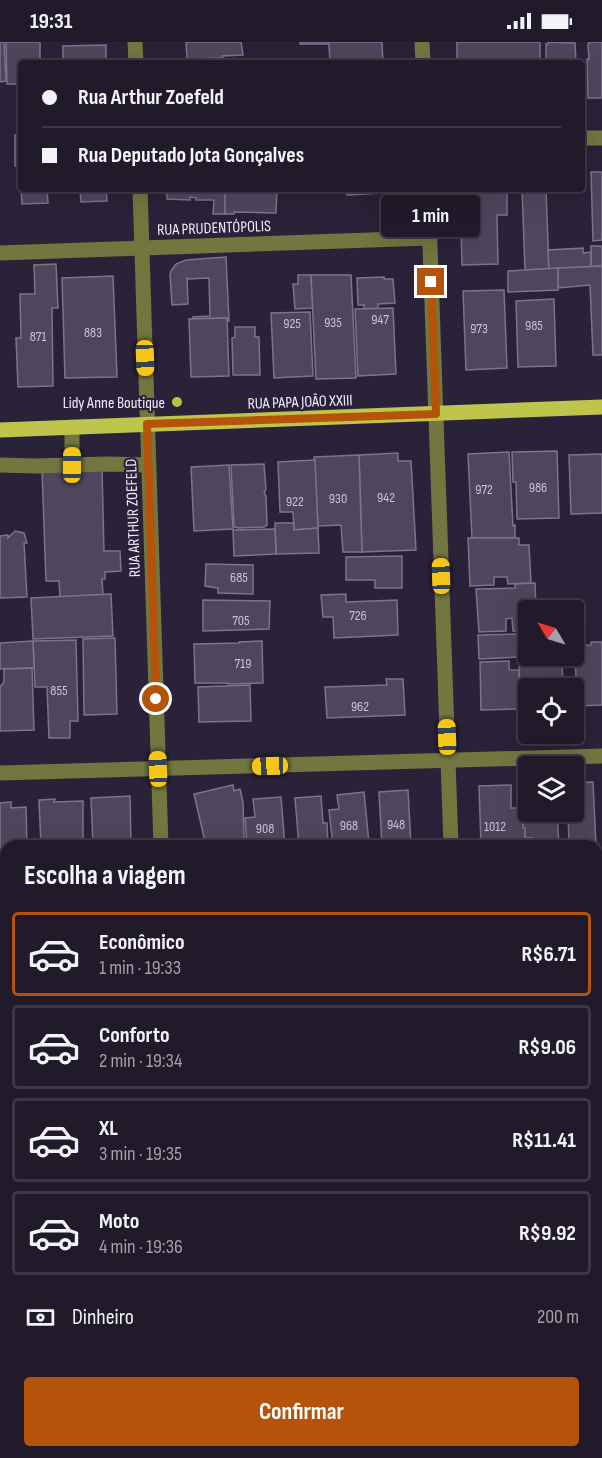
<!DOCTYPE html>
<html lang="pt">
<meta charset="utf-8">
<style>
:root{--surface:#201a2a;--page:#2d2736;--text:#f1f3f6;--muted:#a2a1a8;--line:#3d3847;--accent:#b45309}
body{margin:0;font-family:"Sofia Sans Condensed",sans-serif;background:var(--page);color:var(--text);height:100vh;display:flex;flex-direction:column;font-size:22px;white-space:nowrap}
*{box-sizing:border-box;margin:0}
p{font-size:20px;color:var(--muted)}
.icon{flex:none;width:33px;height:33px;fill:none;stroke:currentColor;stroke-width:2;stroke-linecap:round;stroke-linejoin:round}
.map{position:relative;flex:1;overflow:hidden}
.details{position:absolute;left:0px;top:798px;width:603px;height:618px;display:flex;flex-direction:column;background:var(--surface);border-radius:18px 18px 0 0;box-shadow:0 6px 24px #0002,0 0 0 2px var(--line)}
.details>*{flex:none}
.hud{position:absolute;left:18px;top:18px;width:567px;height:132px;border-radius:6px;box-shadow:0 6px 24px #0002,0 0 0 2px var(--line);display:grid;align-content:center;height:132px;padding:0 24px;background:var(--surface)}
.needle{width:39px;rotate:308deg}
.fabs{position:absolute;left:518px;top:558px;display:grid;gap:12px}
.fabs a{display:grid;place-items:center;width:66px;height:66px;border-radius:6px;background:var(--surface);box-shadow:0 6px 24px #0002,0 0 0 2px var(--line);font-size:30px}
.end{position:absolute;width:27px;height:27px;margin:-14px;border:8px solid #b45309;background:#fff;box-shadow:0 0 0 3px #fff}
.from{border-radius:50%}
.bubble{position:absolute;height:42px;border-radius:6px;background:var(--surface);box-shadow:0 6px 24px #0002,0 0 0 2px var(--line);font-size:20px;font-weight:700;line-height:42px;text-align:center}
.car{position:absolute;width:18px;height:36px;margin:-18px -9px;border-radius:8px;box-shadow:0 0 4px 2px #0007;background:linear-gradient(#f5c518 24%,#345 0 40%,#f5c518 0 76%,#345 0 86%,#f5c518 0)}
.hud b{display:flex;align-items:center;gap:21px;height:57px;font-size:22px}
.hud b+b{border-top:2px solid var(--line)}
.hud i{width:15px;height:15px;background:var(--text)}
ul{padding:0;list-style:none}
li{display:flex;align-items:center;gap:18px;height:84px;margin:0 12px 9px;padding:0 12px;border:3px solid var(--line);border-radius:6px}
li div{flex:1}
li b{display:block;font-size:22px}
li em{font-style:normal;font-weight:700}
li.selected{border-color:var(--accent)}
li>.icon{width:54px;height:54px;stroke-width:1.5}
h2{padding:0 24px;font-size:27px;line-height:72px}
.pay{display:flex;align-items:center;gap:15px;height:66px;padding:0 24px;font-size:22px}
.pay p{margin-inline-start:auto}
.action{display:flex;gap:12px;margin-top:auto;padding:12px 24px}
.action a{flex:1;height:69px;border-radius:6px;background:var(--accent);color:#fff;font-size:24px;font-weight:700;line-height:69px;text-align:center}
.status{display:flex;justify-content:space-between;align-items:center;height:42px;padding:0 30px;background:var(--surface);direction:ltr}
.status svg{height:16px;fill:currentColor}
.map>svg:first-child{display:block}
</style>
<div class="status"><b>19:31</b><svg viewBox="0 0 49 12"><path d="M0 12V9h3v3zM5 12V6h3v6zM10 12V3h3v9zM15 12V0h3v12zM26 1h20v11H26zM47 4h2v5h-2z"/></svg></div>
<div class="map">
<svg width="602" height="1416" viewBox="0 0 602 1416">
<rect width="100%" height="100%" fill="#2a2238"/>
<!-- building -->
<g fill="#4f465e" stroke="#7c738d" stroke-width="1.5">
<polygon points="0,0 4,0 6,39 0,40"/>
<polygon points="6,0 40,0 40,21 21,21 21,42 7,42"/>
<polygon points="186,0 241,0 243,13 222,14 223,16 187,17"/>
<polygon points="300,0 382,0 383,21 330,21 329,2 300,2"/>
<rect x="457" y="0" width="83" height="21"/>
<polygon points="548,0 575,1 576,21 546,21 546,2 548,2"/>
<polygon points="589,0 602,0 602,56 588,56 587,17 589,17 588,2 589,1"/>
<polygon points="106,3 106,21 63,21 63,4"/>
<polygon points="582,27 584,27 585,55 582,55"/>
<rect x="15" y="93" width="6" height="31"/>
<polygon points="591,130 602,130 602,198 593,199"/>
<polygon points="21,147 47,147 48,161 22,162"/>
<polygon points="80,147 106,147 107,159 81,160"/>
<polygon points="167,147 225,147 225,172 213,172 214,158 196,158 196,156 190,155 190,158 167,157"/>
<polygon points="225,147 277,147 276,171 234,170 234,172 225,172"/>
<polygon points="347,147 386,147 382,151 349,153 347,153"/>
<polygon points="522,147 546,147 549,227 525,228"/>
<polygon points="507,148 507,173 497,173 498,222 462,223 460,149"/>
<polygon points="591,204 602,204 602,224 591,225"/>
<polygon points="583,206 583,211 591,210 591,225 549,227 548,208"/>
<polygon points="226,215 229,279 227,279 227,276 193,277 193,275 210,274 209,236 188,237 187,236 188,262 172,263 170,233 171,229 176,222 186,218"/>
<polygon points="56,222 58,266 52,266 53,344 18,345 16,296 21,296 20,252 35,252 34,223"/>
<polygon points="602,224 602,313 593,313 590,243 558,246 558,226"/>
<polygon points="558,226 558,248 508,250 508,229"/>
<polygon points="298,233 311,233 313,266 295,267 293,242 298,242"/>
<polygon points="311,233 351,233 356,336 316,337"/>
<polygon points="113,234 117,335 65,336 62,236"/>
<polygon points="384,235 384,237 393,237 395,261 378,262 378,267 364,267 364,263 358,263 357,236"/>
<polygon points="504,248 507,326 466,328 463,249"/>
<polygon points="554,257 556,324 518,325 516,259"/>
<polygon points="393,266 396,332 358,334 355,267"/>
<polygon points="310,270 313,334 274,336 271,271"/>
<polygon points="227,276 229,334 191,335 189,277"/>
<polygon points="235,285 255,285 255,295 259,295 260,333 233,333 232,296 235,295"/>
<polygon points="557,409 559,476 517,477 516,440 513,440 512,410"/>
<polygon points="509,410 513,484 515,483 515,496 472,496 468,412"/>
<polygon points="398,411 398,419 411,419 416,508 362,510 359,413"/>
<polygon points="602,412 602,471 571,472 569,413"/>
<polygon points="359,413 362,510 343,510 341,483 318,484 314,415"/>
<polygon points="315,418 318,486 294,488 293,470 280,470 278,420"/>
<polygon points="264,422 266,447 264,451 266,454 267,483 264,485 239,486 234,485 231,423"/>
<polygon points="229,423 233,487 194,489 191,425"/>
<polygon points="102,427 104,509 120,509 121,529 105,530 105,537 102,537 103,553 60,555 59,539 46,539 42,428"/>
<polygon points="275,481 294,481 294,488 318,486 319,511 276,512"/>
<polygon points="275,487 276,512 234,514 233,488"/>
<polygon points="15,489 24,491 27,501 24,501 27,555 0,556 0,494 8,493 8,496"/>
<polygon points="468,496 519,496 519,503 529,503 531,541 508,542 507,535 494,535 494,543 470,544"/>
<polygon points="402,514 402,546 375,546 375,538 346,538 346,515"/>
<polygon points="206,522 253,523 253,552 218,551 218,546 205,544"/>
<polygon points="535,541 536,567 563,566 563,568 528,568 528,589 513,589 512,576 506,577 506,589 479,590 476,547 515,546 515,542"/>
<polygon points="111,552 113,594 33,597 31,556"/>
<polygon points="346,552 346,560 397,558 398,593 334,596 333,575 323,575 321,553"/>
<polygon points="203,558 270,559 269,587 203,589"/>
<polygon points="517,592 518,615 479,617 478,593"/>
<polygon points="115,596 117,672 84,673 83,597"/>
<polygon points="76,598 78,679 70,679 70,696 49,696 47,645 35,645 33,599"/>
<polygon points="33,599 34,626 0,627 0,601"/>
<polygon points="262,599 263,641 228,642 228,641 195,641 194,602 239,601 239,600"/>
<polygon points="591,600 602,600 602,663 578,664 574,604 591,603"/>
<polygon points="509,619 509,626 510,628 519,628 520,667 481,668 480,620"/>
<polygon points="562,620 563,646 528,646 528,668 520,669 519,622"/>
<polygon points="32,626 34,688 0,689 0,645 4,640 4,627"/>
<polygon points="386,637 403,637 405,673 327,676 325,645 387,643"/>
<polygon points="250,643 251,679 199,680 198,645"/>
<polygon points="593,740 596,804 569,804 568,770 573,770 573,741"/>
<polygon points="233,743 234,749 240,747 243,760 244,798 239,799 240,804 206,804 194,752"/>
<polygon points="511,743 511,766 522,766 523,786 525,786 525,802 481,803 479,744"/>
<polygon points="528,747 528,770 557,770 559,804 533,804 533,796 525,796 525,786 523,786 521,748"/>
<polygon points="408,748 411,803 382,804 379,750"/>
<polygon points="364,750 369,801 351,803 351,804 333,804 329,768 339,767 337,753"/>
<polygon points="130,754 131,804 93,804 91,756"/>
<polygon points="321,754 323,781 327,781 328,804 299,804 295,756"/>
<polygon points="281,755 285,804 247,804 245,776 255,775 253,757"/>
<polygon points="55,757 54,760 83,759 83,802 74,803 74,804 41,804 39,758"/>
<polygon points="11,760 11,766 26,765 27,804 6,804 6,810 0,810 0,761"/>
<polygon points="0,852 1,852 3,882 6,882 6,892 0,893"/>
<polygon points="597,949 602,972 602,997 597,998"/>
<polygon points="597,1084 602,1084 602,1125 597,1124"/>
<rect x="0" y="1190" width="6" height="52"/>
<polygon points="2,1304 6,1304 6,1366 0,1367 0,1313 1,1313"/>
</g>
<g fill="none" stroke-linecap="round" stroke-linejoin="round">
<!-- minor -->
<g stroke="#72763f" stroke-width="15">
<polyline points="135,0 136,21"/>
<polyline points="422,0 423,21"/>
<polyline points="582,96 602,96"/>
<polyline points="140,147 161,804"/>
<polyline points="428,147 451,804"/>
<polyline points="0,211 429,196"/>
<polyline points="72,385 72,423"/>
<polyline points="0,423 35,424 107,422 149,423"/>
<polyline points="0,731 602,714"/>
<polyline points="597,1055 602,1055"/>
<polyline points="0,1069 6,1069"/>
<polyline points="0,1283 6,1283"/>
</g>
<!-- major -->
<polyline stroke="#bfc54b" stroke-width="15" points="0,388 602,365"/>
</g>
<g fill="none" stroke-linecap="round" stroke-linejoin="round">
<!-- route -->
<polyline stroke="#b45309" stroke-width="8" points="156,657 147,382 436,372 431,240"/>
</g>
<!-- markers -->
<circle fill="#bac045" stroke="#2a2238" stroke-width="2" cx="177" cy="360" r="6"/>
<g text-anchor="middle" stroke-width="4.5" stroke-linejoin="round" paint-order="stroke">
<!-- number labels -->
<g font-size="14" fill="#c8c2d4">
<text x="380" y="282">947</text>
<text x="333" y="285">935</text>
<text x="292" y="286">925</text>
<text x="534" y="288">985</text>
<text x="479" y="291">973</text>
<text x="93" y="295">883</text>
<text x="38" y="299">871</text>
<text x="538" y="450">986</text>
<text x="484" y="452">972</text>
<text x="386" y="460">942</text>
<text x="338" y="461">930</text>
<text x="295" y="464">922</text>
<text x="239" y="540">685</text>
<text x="358" y="578">726</text>
<text x="241" y="583">705</text>
<text x="243" y="626">719</text>
<text x="59" y="653">855</text>
<text x="360" y="669">962</text>
<text x="396" y="787">948</text>
<text x="349" y="788">968</text>
<text x="495" y="789">1012</text>
<text x="265" y="791">908</text>
</g>
<!-- street labels -->
<g font-size="16" fill="#f1ecfb" stroke="#2a2238">
<text transform="translate(214 185) rotate(-2)" y="6">RUA PRUDENTÓPOLIS</text>
<text transform="translate(300 359) rotate(-2)" y="6">RUA PAPA JOÃO XXIII</text>
<text transform="translate(132 476) rotate(-92)" y="6">RUA ARTHUR ZOEFELD</text>
</g>
<!-- poi labels -->
<g font-size="16" fill="#f1ecfb" stroke="#2a2238" text-anchor="end">
<text x="165" y="366">Lidy Anne Boutique</text>
</g>
</g>
</svg>
<div class="fabs">
<a><svg class="needle" viewBox="-14 -14 28 28"><path d="M0-13l5 13h-10z" fill="#e53935"/><path d="M0 13l5-13h-10z" fill="#a2a1a8"/></svg></a>
<a><svg class="icon" aria-label="locate" viewBox="0 0 24 24"><circle cx="12" cy="12" r="6"/><path d="M12 2v4M12 18v4M2 12h4M18 12h4"/></svg></a>
<a><svg class="icon" aria-label="layers" viewBox="0 0 24 24"><path d="M12 4l9 5-9 5-9-5zM3 14l9 5 9-5"/></svg></a>
</div>
<i class="end from" style="left:156px;top:657px"></i>
<i class="end" style="left:431px;top:240px"></i>
<div class="bubble" style="left:381px;top:153px;width:99px">1 min</div>
<i class="car" style="left:145px;top:316px;rotate:178deg"></i>
<i class="car" style="left:72px;top:423px;rotate:0deg"></i>
<i class="car" style="left:441px;top:534px;rotate:358deg"></i>
<i class="car" style="left:447px;top:695px;rotate:358deg"></i>
<i class="car" style="left:270px;top:724px;rotate:268deg"></i>
<i class="car" style="left:158px;top:727px;rotate:358deg"></i>
<div class="hud">
<b><i class="from"></i>Rua Arthur Zoefeld</b>
<b><i></i>Rua Deputado Jota Gonçalves</b>
</div>
<section class="details">
<h2>Escolha a viagem</h2>
<ul>
<li class="selected"><svg class="icon" aria-label="car" viewBox="0 0 24 24"><path d="M5 17H2v-5l4-1 3-4h7l3 4 3 1v5h-3M9 17h6M6 11h13"/><circle cx="7" cy="17" r="2"/><circle cx="17" cy="17" r="2"/></svg><div><b>Econômico</b><p>1 min · 19:33</p></div><em>R$6.71</em></li>
<li><svg class="icon" aria-label="car" viewBox="0 0 24 24"><path d="M5 17H2v-5l4-1 3-4h7l3 4 3 1v5h-3M9 17h6M6 11h13"/><circle cx="7" cy="17" r="2"/><circle cx="17" cy="17" r="2"/></svg><div><b>Conforto</b><p>2 min · 19:34</p></div><em>R$9.06</em></li>
<li><svg class="icon" aria-label="car" viewBox="0 0 24 24"><path d="M5 17H2v-5l4-1 3-4h7l3 4 3 1v5h-3M9 17h6M6 11h13"/><circle cx="7" cy="17" r="2"/><circle cx="17" cy="17" r="2"/></svg><div><b>XL</b><p>3 min · 19:35</p></div><em>R$11.41</em></li>
<li><svg class="icon" aria-label="car" viewBox="0 0 24 24"><path d="M5 17H2v-5l4-1 3-4h7l3 4 3 1v5h-3M9 17h6M6 11h13"/><circle cx="7" cy="17" r="2"/><circle cx="17" cy="17" r="2"/></svg><div><b>Moto</b><p>4 min · 19:36</p></div><em>R$9.92</em></li>
</ul>
<div class="pay"><svg class="icon" aria-label="cash" viewBox="0 0 24 24"><path d="M3 7h18v10H3z"/><circle cx="12" cy="12" r="2"/></svg>Dinheiro<p>200 m</p></div>
<div class="action"><a>Confirmar</a></div>
</section>
</div>
